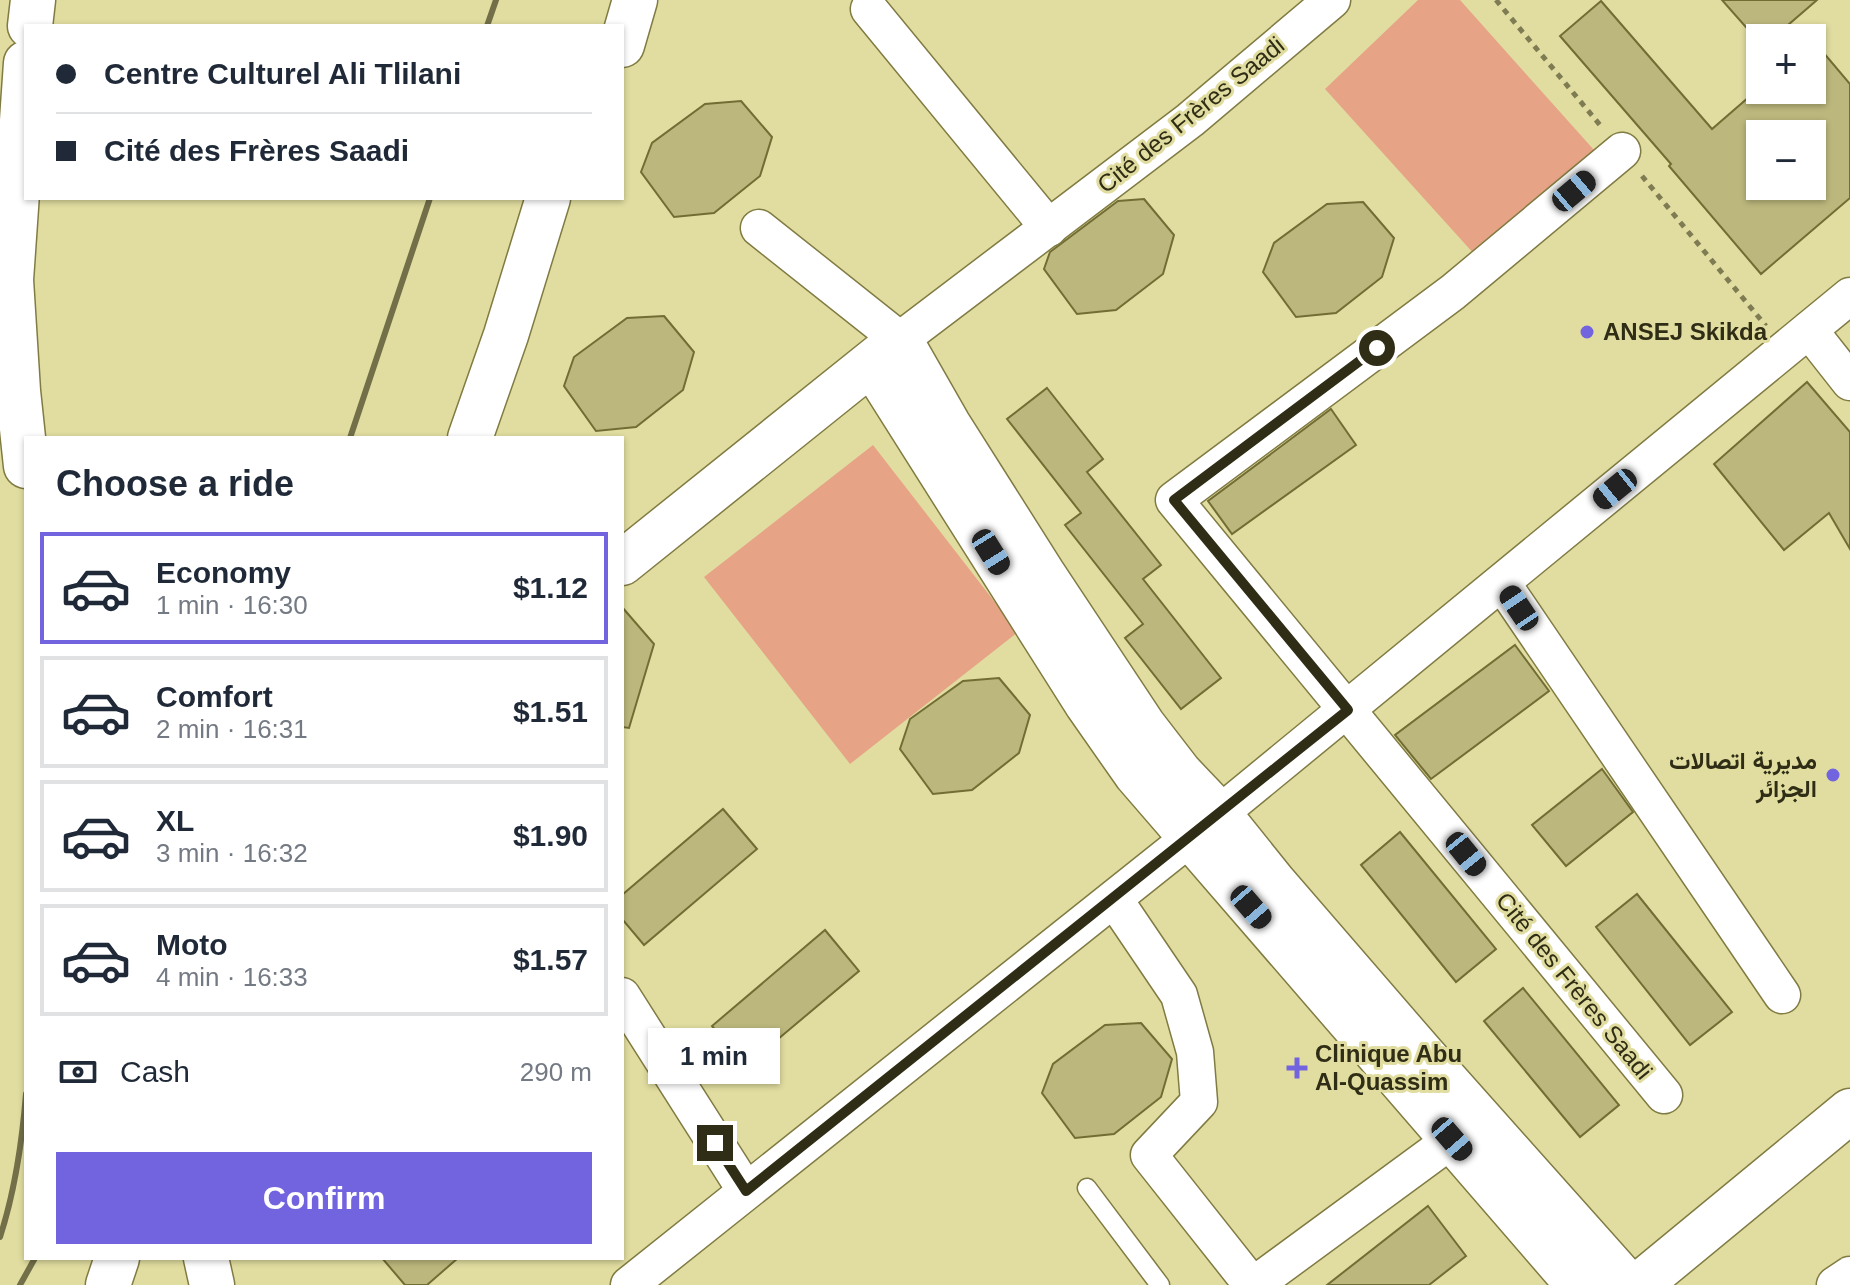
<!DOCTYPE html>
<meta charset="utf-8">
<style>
:root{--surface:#fff;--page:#f6f6f7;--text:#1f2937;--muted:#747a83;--line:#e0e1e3;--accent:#7164de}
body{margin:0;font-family:Arial,Vazirmatn,sans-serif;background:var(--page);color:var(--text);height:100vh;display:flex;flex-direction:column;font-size:30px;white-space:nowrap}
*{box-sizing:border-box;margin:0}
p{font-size:26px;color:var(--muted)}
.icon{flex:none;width:44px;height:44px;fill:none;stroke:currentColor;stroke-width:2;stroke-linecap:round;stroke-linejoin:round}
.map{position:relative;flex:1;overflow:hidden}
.side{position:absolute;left:24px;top:436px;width:600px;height:824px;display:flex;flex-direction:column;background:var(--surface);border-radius:0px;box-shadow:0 2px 6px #0004}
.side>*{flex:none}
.banner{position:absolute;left:24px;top:24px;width:600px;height:176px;border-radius:0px;box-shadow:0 2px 6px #0004;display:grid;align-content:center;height:176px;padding:0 32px;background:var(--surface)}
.tools{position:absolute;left:1746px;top:24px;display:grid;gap:16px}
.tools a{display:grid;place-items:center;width:80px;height:80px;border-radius:0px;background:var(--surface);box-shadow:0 2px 6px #0004;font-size:40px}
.end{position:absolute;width:36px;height:36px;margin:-18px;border:10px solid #2f2d15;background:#fff;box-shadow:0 0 0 4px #fff}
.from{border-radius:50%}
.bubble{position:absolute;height:56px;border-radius:0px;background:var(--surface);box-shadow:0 2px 6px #0004;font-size:26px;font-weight:700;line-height:56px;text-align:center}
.car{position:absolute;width:24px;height:48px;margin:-24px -12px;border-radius:10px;box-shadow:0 0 6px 2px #0007;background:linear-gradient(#222 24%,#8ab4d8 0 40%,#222 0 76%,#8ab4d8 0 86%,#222 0)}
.banner b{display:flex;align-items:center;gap:28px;height:76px;font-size:30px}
.banner b+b{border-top:2px solid var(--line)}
.banner i{width:20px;height:20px;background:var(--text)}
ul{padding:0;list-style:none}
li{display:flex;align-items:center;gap:24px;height:112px;margin:0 16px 12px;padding:0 16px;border:4px solid var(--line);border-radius:0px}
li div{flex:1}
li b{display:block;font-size:30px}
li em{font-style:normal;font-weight:700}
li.selected{border-color:var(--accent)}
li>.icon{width:72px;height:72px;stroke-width:1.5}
h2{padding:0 32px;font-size:36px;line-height:96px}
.pay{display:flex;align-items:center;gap:20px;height:88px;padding:0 32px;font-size:30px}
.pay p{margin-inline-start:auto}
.action{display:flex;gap:16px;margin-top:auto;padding:16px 32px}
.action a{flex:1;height:92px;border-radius:0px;background:var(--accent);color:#fff;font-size:32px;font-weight:700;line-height:92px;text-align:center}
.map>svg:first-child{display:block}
</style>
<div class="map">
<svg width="1850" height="1285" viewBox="0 0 1850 1285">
<rect width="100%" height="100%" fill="#e1dda0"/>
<!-- green -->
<g fill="#e6a386">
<polygon points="1418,0 1460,0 1594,150 1475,255 1325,89"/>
<polygon points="873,445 1018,632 850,764 704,577"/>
</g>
<!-- building -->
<g fill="#bcb77c" stroke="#726d34" stroke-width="2" fill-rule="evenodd">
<polygon points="1722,0 1817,0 1773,38 1760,38 1760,43"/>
<path d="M1601,1l111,128 45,-39h55v-51l38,45v114l-89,76 -92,-108 2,-2 -111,-128zM1760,134h52v52h-52z"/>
<polygon points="741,101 772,137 760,176 714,213 674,217 641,172 652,143 705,104"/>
<polygon points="1144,199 1174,235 1163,274 1116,310 1077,314 1044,269 1050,252 1118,201"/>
<polygon points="1363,202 1394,238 1382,277 1336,313 1296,317 1263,272 1274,243 1327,204"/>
<polygon points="664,316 694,352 683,390 636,427 596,431 564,386 574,357 627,318"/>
<polygon points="1807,382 1850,432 1850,549 1829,513 1784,550 1714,464"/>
<polygon points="1047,388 1103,459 1087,472 1161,565 1143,579 1221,678 1181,709 1125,638 1143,624 1065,525 1081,513 1007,419"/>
<polygon points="1331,409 1356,445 1232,534 1208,501"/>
<polygon points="622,607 654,644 629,728 622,727"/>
<polygon points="1515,645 1549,691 1431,779 1395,735"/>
<polygon points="999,678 1030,715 1019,753 972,790 933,794 900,749 910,719 963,681"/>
<polygon points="1602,769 1633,812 1566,866 1532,825"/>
<polygon points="723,809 757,849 644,945 622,919 622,895"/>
<polygon points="1400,832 1496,949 1456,982 1361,865"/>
<polygon points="1637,894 1732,1012 1690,1045 1596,927"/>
<polygon points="825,930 859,971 746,1066 712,1026"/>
<polygon points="1523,988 1619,1105 1580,1137 1484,1021"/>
<polygon points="1141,1023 1172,1059 1161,1097 1114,1134 1075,1138 1042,1093 1053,1064 1105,1025"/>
<polygon points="1428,1206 1466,1256 1429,1285 1327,1285"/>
<polygon points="382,1258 458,1258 427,1285 405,1285"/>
</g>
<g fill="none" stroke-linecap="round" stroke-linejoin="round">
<!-- service casing -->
<g stroke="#807b42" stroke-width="21">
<polyline id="service" points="1087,1188 1160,1285"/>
</g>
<!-- minor casing -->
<g stroke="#807b42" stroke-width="39">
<g id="minor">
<polyline points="869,9 1049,228"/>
<polyline points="1622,151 1453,292 1174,500 1664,1095"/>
<polyline points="759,228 900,340 1190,120 1332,0"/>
<polyline points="1809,330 1850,382"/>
<polyline points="1502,583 1782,995"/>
<polyline points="1114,899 1179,995 1195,1052 1199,1102 1149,1155 1252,1285"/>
<polyline points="622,996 746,1191"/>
<polyline points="629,1285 1191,837 1850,296"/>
<polyline points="1254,1285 1472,1125"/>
<polyline points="1835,1285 1850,1275"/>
</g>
</g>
<!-- secondary casing -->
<g stroke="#807b42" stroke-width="47">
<g id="secondary">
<polyline points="622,45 635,0"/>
<polyline points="872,364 1087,704 1136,774 1578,1285"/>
<polyline points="470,438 506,335 548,198"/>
<polyline points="622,563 900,340 948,424 1043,574 1143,725 1180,773 1218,813 1275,884 1423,1055 1628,1285"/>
<polyline points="108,1285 117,1258"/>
</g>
</g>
<!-- primary casing -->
<g stroke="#807b42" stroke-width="47">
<g id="primary">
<polyline points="30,26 33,0"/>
<polyline points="26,63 11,280 18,391 26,466"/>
<polyline points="206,1258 212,1285"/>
<polyline points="1639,1285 1850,1111"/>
</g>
</g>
<!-- path -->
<g stroke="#7f7c54" stroke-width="5" stroke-dasharray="6 6" stroke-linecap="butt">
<polyline points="1496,0 1600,125"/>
<polyline points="1642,176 1766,326"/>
</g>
<!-- service -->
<use href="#service" stroke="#fff" stroke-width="18"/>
<!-- minor -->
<use href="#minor" stroke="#fff" stroke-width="36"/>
<!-- secondary -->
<use href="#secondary" stroke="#fff" stroke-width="44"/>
<!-- primary -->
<use href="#primary" stroke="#fff" stroke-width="44"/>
<!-- rail -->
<g stroke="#726f49" stroke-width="6">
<polyline points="487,26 496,0"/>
<polyline points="350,438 430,198"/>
<path d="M0,1237c15,-46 22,-94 26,-143"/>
<polyline points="20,1285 35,1258"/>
</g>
</g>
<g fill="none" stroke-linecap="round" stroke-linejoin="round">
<!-- route -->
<polyline stroke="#2f2d15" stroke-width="10" points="715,1143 746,1191 1348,710 1174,500 1377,348"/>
</g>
<!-- markers -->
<g fill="#7164de" stroke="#e1dda0" stroke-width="3">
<circle cx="1587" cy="332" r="8"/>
<circle cx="1833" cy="775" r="8"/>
<path d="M1293 1056h8v8h8v8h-8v8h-8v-8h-8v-8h8z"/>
</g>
<g text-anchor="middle" stroke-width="6" stroke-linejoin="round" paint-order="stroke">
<!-- street labels -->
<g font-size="24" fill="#2f2d15" stroke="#e1dda0">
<text transform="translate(1191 115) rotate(-39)" y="8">Cité des Frères Saadi</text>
<text transform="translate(1574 986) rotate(51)" y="8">Cité des Frères Saadi</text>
</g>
<!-- poi labels -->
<g font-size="24" font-weight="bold" fill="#2f2d15" stroke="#e1dda0" text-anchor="start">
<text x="1603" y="340">ANSEJ Skikda</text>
<text x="1817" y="769" text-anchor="end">مديرية اتصالات<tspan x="1817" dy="28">الجزائر</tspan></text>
<text x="1315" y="1062">Clinique Abu<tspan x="1315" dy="28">Al-Quassim</tspan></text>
</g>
</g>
</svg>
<div class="tools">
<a>+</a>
<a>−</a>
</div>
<i class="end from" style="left:1377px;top:348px"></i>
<i class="end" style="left:715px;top:1143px"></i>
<div class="bubble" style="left:648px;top:1028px;width:132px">1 min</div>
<i class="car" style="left:1574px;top:191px;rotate:50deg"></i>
<i class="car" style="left:1615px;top:489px;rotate:231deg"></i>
<i class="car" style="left:991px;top:552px;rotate:148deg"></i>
<i class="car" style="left:1519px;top:608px;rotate:326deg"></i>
<i class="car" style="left:1466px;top:854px;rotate:141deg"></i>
<i class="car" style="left:1251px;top:907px;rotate:139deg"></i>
<i class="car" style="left:1452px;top:1139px;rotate:139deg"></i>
<div class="banner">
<b><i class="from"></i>Centre Culturel Ali Tlilani</b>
<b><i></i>Cité des Frères Saadi</b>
</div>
<section class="side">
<h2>Choose a ride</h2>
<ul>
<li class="selected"><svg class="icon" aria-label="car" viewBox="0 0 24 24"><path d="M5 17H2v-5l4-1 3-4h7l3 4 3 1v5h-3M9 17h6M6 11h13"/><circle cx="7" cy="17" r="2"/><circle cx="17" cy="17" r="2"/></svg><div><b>Economy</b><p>1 min · 16:30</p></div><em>$1.12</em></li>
<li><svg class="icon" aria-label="car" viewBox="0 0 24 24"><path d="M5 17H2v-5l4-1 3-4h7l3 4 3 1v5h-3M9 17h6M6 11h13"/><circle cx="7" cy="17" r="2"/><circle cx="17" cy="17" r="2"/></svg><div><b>Comfort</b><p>2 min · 16:31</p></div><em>$1.51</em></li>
<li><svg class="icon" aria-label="car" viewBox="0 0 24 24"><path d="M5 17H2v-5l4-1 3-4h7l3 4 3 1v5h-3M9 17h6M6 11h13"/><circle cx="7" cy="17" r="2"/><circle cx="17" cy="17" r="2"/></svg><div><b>XL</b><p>3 min · 16:32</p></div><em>$1.90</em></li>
<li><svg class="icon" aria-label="car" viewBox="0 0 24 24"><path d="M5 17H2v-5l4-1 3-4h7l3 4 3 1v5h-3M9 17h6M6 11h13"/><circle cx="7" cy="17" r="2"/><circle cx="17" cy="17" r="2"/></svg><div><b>Moto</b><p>4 min · 16:33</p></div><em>$1.57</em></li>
</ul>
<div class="pay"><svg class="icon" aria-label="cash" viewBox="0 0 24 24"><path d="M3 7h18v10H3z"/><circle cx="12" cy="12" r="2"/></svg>Cash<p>290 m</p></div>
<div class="action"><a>Confirm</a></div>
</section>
</div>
